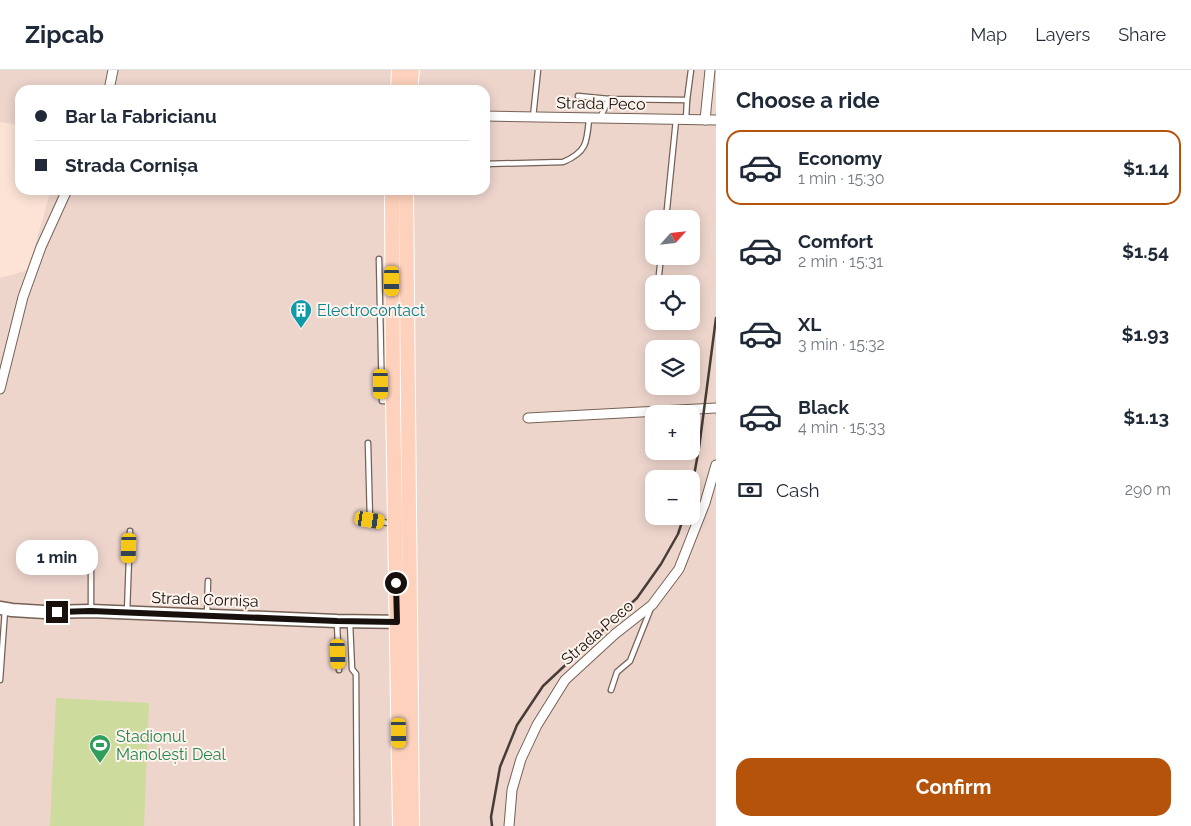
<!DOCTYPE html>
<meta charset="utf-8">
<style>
:root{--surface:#fff;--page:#f2f2f3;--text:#1f2937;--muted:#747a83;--line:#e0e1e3;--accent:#b45309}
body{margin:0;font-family:Raleway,sans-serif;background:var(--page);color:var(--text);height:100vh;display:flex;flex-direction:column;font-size:19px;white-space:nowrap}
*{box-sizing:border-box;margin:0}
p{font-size:16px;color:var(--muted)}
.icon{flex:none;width:28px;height:28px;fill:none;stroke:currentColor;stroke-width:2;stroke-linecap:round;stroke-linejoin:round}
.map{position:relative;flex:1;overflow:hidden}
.panel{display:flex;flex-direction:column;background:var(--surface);width:475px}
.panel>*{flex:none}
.banner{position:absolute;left:15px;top:15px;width:475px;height:110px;border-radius:15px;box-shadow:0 2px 12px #0003;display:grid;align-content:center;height:110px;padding:0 20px;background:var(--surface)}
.needle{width:32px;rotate:63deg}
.buttons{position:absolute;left:645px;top:140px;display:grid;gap:10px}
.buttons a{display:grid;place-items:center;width:55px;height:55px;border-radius:10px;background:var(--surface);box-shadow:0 2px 12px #0003;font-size:25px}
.end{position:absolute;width:22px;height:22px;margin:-11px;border:6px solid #18100c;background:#fff;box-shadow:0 0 0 2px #fff}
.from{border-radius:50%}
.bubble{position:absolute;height:35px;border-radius:15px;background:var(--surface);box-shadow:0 2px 12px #0003;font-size:16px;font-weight:700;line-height:35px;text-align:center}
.car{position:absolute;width:15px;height:30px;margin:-15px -8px;border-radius:6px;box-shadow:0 0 4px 1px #0007;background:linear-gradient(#f5c518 24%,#345 0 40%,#f5c518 0 76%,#345 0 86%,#f5c518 0)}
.banner b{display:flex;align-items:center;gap:18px;height:48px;font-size:19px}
.banner b+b{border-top:1px solid var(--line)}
.banner i{width:12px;height:12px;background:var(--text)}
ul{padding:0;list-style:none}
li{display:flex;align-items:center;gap:15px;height:75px;margin:0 10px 8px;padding:0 10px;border:2px solid transparent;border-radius:15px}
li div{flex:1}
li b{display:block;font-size:19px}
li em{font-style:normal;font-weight:700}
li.on{border-color:var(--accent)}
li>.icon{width:45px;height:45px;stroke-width:1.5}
h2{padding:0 20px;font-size:22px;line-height:60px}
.pay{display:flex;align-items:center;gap:12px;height:55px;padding:0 20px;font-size:19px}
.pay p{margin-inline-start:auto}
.action{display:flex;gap:10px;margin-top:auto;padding:10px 20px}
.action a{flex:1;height:58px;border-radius:15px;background:var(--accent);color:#fff;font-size:20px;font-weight:700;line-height:58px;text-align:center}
header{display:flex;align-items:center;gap:30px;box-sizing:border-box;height:70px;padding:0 25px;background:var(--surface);border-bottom:1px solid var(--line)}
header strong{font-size:24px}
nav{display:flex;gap:28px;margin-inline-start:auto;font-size:18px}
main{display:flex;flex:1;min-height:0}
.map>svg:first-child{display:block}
</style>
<header>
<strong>Zipcab</strong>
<nav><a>Map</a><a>Layers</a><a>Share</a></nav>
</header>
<main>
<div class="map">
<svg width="716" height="756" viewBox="0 0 716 756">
<rect width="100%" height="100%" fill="#fce3d6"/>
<!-- industrial -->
<path fill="#edd5cc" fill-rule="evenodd" d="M0,0h716v756h-716v-548l28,-8 23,-80h434v-100h-465v35l-20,-3zM654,149h37v37h-37zM654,214h37v37h-37zM654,279h37v37h-37zM654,344h37v37h-37zM654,409h37v37h-37z"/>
<!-- green -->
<polygon fill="#cddb9c" points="56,628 149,633 144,756 50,756"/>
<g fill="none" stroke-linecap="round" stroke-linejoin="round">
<!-- lane casing -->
<g stroke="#766155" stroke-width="7">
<g id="lane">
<polyline points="578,26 609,29 687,30 691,0"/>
<polyline points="533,47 538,0"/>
<polyline points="600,48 609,29"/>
<polyline points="686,49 687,30"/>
<path d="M485,94l78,-2c24,-10 24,-20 26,-43"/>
<polyline points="666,149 676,50"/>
<polyline points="379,189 382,331 392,331"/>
<polyline points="658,214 661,186"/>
<polyline points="368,373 370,450 394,454"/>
<polyline points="91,541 91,497"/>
<polyline points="127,542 130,461"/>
<polyline points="207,544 208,511"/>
<polyline points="337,553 339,600"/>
<polyline points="350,553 352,599 356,604 357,756"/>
<polyline points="0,610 5,540"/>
<polyline points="611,620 617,602 630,591 651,538"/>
</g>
</g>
<!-- street casing -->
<g stroke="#766155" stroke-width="11">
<g id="street">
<polyline points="109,20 113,0"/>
<polyline points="485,46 716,50"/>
<polyline points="705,50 710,0"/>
<polyline points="0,319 23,227 41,177 67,120"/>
<polyline points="528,348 716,338"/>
<polyline points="509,756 512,720 521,689 537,655 565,610 615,564 652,535 679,499 705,433 716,395"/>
</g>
</g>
<!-- secondary casing -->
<g stroke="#766155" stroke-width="15">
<polyline id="secondary" points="0,538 12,540 44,542 91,541 337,551 407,552"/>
</g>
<!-- primary casing -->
<g stroke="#fff" stroke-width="16">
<g id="primary">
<polyline points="398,20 399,0"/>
<polyline points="410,20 412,0"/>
<polyline points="392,120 393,330 400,756"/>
<polyline points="406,120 412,756"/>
</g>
</g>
<!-- lane -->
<use href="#lane" stroke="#fff" stroke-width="4.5"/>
<!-- street -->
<use href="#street" stroke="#fff" stroke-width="9"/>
<!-- secondary -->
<use href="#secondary" stroke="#fff" stroke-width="12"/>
<!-- primary -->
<use href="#primary" stroke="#fdd1bb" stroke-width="14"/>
<!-- rail -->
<g stroke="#473c36" stroke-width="2.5">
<polyline points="691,422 699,378 716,248"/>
<polyline points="492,756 491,747 500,697 517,655 543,616 637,528 661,494 678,464 684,446"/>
</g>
</g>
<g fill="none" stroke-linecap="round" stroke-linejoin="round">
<!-- route -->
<polyline stroke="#18100c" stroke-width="6" points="57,542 91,541 337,551 397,552 396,513"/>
</g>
<!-- icons -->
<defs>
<g id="building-pin" transform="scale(1.125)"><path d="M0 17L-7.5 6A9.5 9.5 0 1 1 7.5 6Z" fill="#0f9aa8" stroke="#fef4ee"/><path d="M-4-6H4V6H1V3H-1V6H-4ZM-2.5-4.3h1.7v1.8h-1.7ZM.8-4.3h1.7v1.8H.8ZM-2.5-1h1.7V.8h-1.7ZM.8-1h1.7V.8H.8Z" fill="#fff"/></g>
<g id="stadium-pin" transform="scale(1.125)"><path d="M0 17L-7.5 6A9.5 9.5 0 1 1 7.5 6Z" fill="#2e9e5b" stroke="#fef4ee"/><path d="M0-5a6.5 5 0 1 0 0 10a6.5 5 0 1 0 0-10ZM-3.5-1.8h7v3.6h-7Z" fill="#fff"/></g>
</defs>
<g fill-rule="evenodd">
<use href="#building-pin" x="301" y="240"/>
<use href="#stadium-pin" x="100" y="675"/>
</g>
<g text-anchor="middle" stroke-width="4" stroke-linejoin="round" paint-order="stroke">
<!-- street labels -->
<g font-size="16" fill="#18100c" stroke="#fef4ee">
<text transform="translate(601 33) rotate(1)" y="6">Strada Peco</text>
<text transform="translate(205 529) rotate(2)" y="6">Strada Cornișa</text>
<text transform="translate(597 562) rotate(-41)" y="6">Strada Peco</text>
</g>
<!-- culture labels -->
<g font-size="16" fill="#0d838f" stroke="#fef4ee" text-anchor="start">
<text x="317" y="246">Electrocontact</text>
</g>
<!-- leisure labels -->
<g font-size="16" fill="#27864d" stroke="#fef4ee" text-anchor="start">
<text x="116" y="672">Stadionul<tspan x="116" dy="18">Manolești Deal</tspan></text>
</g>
</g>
</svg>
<div class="buttons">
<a><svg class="needle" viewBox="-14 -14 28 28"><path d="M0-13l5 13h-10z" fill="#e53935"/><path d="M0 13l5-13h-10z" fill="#747a83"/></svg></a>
<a><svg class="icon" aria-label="locate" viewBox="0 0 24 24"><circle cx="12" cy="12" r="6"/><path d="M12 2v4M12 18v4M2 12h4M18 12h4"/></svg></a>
<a><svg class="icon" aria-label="layers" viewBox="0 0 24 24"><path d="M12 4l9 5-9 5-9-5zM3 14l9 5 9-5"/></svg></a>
<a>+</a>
<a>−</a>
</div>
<i class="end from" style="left:396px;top:513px"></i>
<i class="end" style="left:57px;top:542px"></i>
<div class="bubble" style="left:16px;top:470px;width:82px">1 min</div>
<i class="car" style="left:392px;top:211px;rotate:180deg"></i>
<i class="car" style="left:381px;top:314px;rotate:179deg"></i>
<i class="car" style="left:370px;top:450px;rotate:99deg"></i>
<i class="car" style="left:129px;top:478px;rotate:182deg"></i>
<i class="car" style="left:338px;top:584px;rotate:178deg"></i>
<i class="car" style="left:399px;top:663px;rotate:179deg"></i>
<div class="banner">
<b><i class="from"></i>Bar la Fabricianu</b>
<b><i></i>Strada Cornișa</b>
</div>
</div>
<section class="panel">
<h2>Choose a ride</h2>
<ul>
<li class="on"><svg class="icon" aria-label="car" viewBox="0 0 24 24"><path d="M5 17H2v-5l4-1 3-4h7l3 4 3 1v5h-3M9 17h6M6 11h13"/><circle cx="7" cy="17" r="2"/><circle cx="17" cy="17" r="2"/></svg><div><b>Economy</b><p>1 min · 15:30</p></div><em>$1.14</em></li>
<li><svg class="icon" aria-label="car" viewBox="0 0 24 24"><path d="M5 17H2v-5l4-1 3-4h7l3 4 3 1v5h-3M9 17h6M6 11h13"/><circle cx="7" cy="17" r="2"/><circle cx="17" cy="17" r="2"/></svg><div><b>Comfort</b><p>2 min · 15:31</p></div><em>$1.54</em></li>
<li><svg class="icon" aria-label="car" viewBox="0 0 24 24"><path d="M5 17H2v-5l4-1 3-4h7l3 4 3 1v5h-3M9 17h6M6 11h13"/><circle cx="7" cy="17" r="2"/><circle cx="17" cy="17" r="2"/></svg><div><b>XL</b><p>3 min · 15:32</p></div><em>$1.93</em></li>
<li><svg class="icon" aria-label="car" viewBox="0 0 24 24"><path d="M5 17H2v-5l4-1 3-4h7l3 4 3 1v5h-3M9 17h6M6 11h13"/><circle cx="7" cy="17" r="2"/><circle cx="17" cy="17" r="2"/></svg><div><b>Black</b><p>4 min · 15:33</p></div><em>$1.13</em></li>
</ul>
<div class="pay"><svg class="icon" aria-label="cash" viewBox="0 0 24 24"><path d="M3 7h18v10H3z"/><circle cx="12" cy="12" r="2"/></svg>Cash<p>290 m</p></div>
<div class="action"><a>Confirm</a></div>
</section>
</main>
